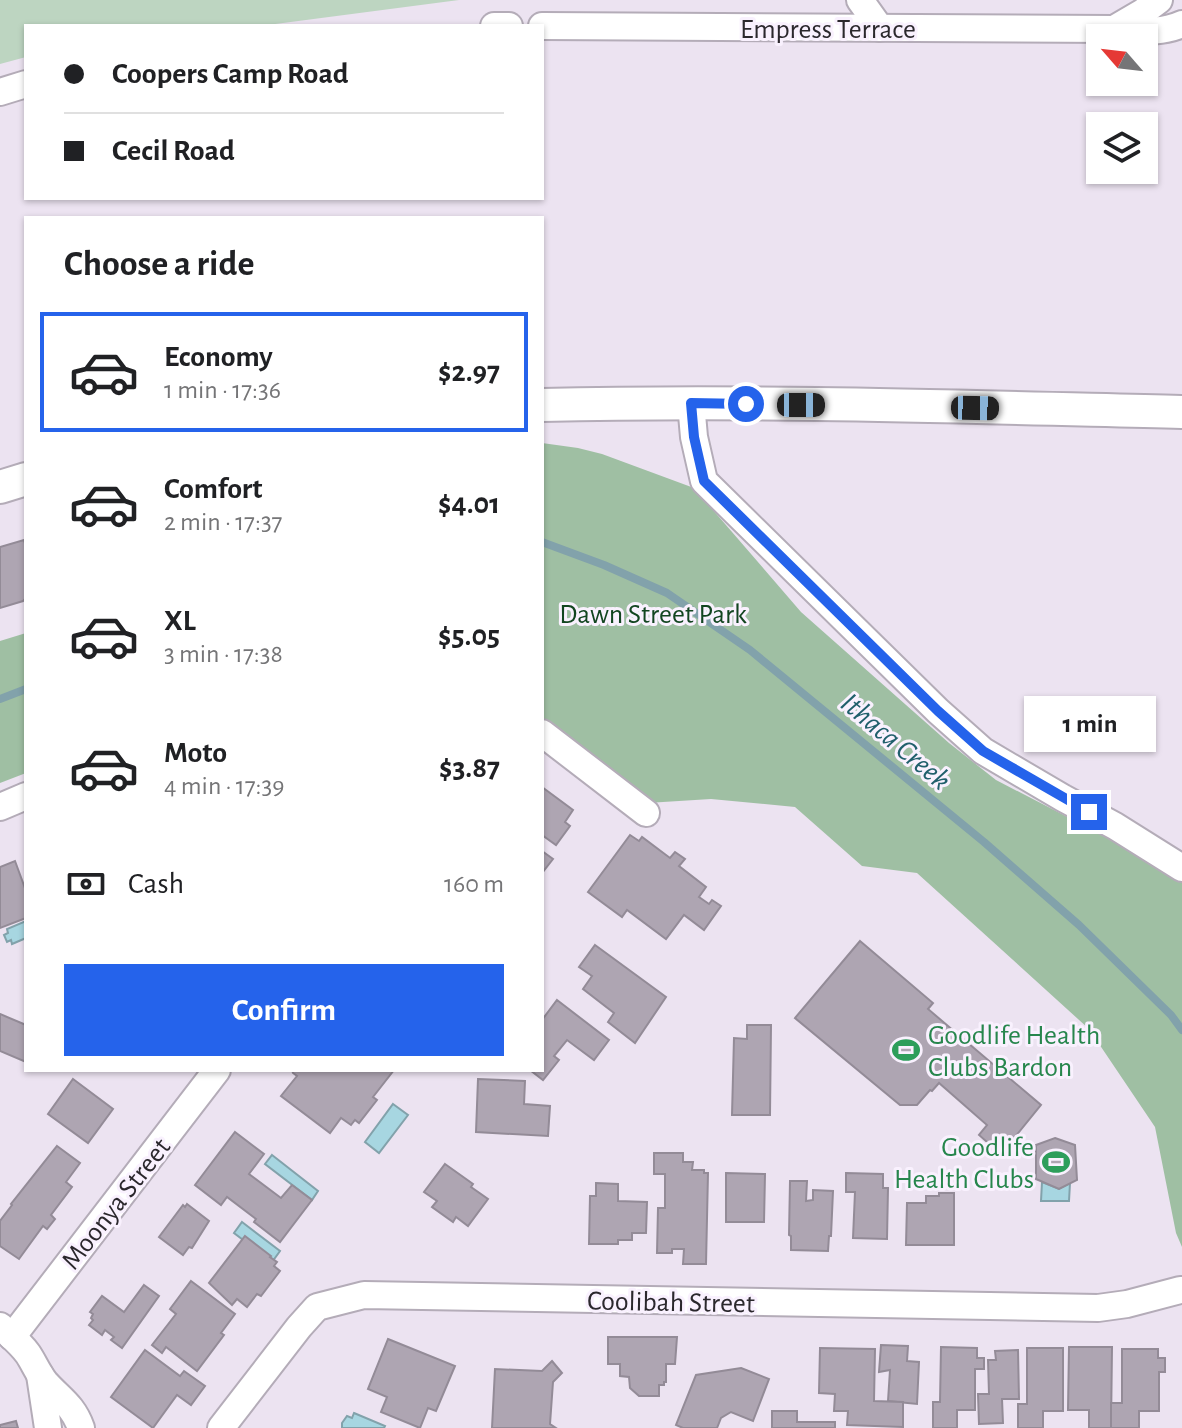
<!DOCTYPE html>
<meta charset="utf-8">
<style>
:root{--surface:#fff;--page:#f2f2f2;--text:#202124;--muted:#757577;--line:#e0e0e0;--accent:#2563eb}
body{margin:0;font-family:"Alegreya Sans",sans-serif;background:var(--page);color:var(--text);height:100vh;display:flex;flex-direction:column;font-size:30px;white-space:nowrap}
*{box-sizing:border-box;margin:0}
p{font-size:26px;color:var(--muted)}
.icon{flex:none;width:44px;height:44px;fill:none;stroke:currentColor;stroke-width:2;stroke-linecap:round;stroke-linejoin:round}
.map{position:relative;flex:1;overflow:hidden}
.drawer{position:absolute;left:24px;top:216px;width:520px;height:856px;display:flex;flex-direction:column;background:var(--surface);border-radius:0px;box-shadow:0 2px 6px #0004}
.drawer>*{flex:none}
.banner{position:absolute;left:24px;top:24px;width:520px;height:176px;border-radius:0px;box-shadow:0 2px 6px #0004;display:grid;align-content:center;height:176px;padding:0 40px;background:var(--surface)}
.needle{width:52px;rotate:298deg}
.buttons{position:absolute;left:1086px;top:24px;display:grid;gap:16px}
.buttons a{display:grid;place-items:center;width:72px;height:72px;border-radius:0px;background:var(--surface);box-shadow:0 2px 6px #0004;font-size:40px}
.end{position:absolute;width:36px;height:36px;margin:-18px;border:10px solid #2563eb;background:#fff;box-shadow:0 0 0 4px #fff}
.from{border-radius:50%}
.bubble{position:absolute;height:56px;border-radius:0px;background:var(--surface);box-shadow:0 2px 6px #0004;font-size:26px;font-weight:600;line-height:56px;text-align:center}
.car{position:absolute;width:24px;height:48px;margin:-24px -12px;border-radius:10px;box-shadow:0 0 6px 2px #0007;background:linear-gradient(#222 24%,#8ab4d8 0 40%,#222 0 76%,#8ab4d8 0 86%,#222 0)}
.banner b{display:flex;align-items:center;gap:28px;height:76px;font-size:30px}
.banner b+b{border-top:2px solid var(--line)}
.banner i{width:20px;height:20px;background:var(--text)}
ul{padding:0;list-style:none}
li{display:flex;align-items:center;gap:24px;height:120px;margin:0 16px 12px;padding:0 24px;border:4px solid transparent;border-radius:0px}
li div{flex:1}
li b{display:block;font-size:30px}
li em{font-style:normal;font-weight:600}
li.active{border-color:var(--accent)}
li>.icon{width:72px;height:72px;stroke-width:1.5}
h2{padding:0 40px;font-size:36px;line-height:96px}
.pay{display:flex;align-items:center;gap:20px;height:88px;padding:0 40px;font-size:30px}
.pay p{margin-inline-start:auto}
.primary-button{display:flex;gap:16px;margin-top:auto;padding:16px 40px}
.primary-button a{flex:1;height:92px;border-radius:0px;background:var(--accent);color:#fff;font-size:32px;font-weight:600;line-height:92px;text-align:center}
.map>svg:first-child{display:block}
</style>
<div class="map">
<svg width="1182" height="1428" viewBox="0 0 1182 1428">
<rect width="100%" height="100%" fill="#ece3f1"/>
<!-- green -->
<polygon fill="#bdd5c1" points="0,0 459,0 260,26 26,26 26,57 0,64"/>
<!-- forest -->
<g fill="#9fbfa3">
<polygon points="542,443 578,448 602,454 694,488 801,612 949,743 996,780 1160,865 1182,882 1182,1247 1176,1233 1155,1127 1089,1029 917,873 862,866 795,807 711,799 647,803 542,721"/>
<polygon points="26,633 26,773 0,783 0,641"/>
</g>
<!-- water -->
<g fill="#a7d6e1" stroke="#82a2ab" stroke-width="2">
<polygon points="26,921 26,938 12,944 11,940 7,942 4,935 8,933 7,929"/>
<polygon points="393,1104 408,1115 379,1153 365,1142"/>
<polygon points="272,1155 318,1191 312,1200 265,1164"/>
<polygon points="1042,1182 1059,1189 1070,1183 1069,1201 1041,1201"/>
<polygon points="242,1222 280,1251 272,1262 234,1233"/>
<polygon points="354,1413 385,1426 384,1428 342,1428 342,1423 347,1416 352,1418"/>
</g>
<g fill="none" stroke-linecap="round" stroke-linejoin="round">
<!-- stream -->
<g stroke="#82a2ab" stroke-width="8">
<polyline points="542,542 604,565 667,593 750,650 984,842 1079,925 1171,1015 1182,1030"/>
<polyline points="0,699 26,689"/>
</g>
</g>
<!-- building -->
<g fill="#aea5b2" stroke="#938b97" stroke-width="2">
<polygon points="24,540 26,547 26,598 23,601 0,608 0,547"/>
<polygon points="542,787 573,810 565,822 570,826 556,845 542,835"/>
<polygon points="630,835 639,841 642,837 670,858 675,852 685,859 679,866 706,887 699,897 709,904 712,900 721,906 704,930 684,915 666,939 627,910 622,917 588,892"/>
<polygon points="542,851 553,859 542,873"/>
<polygon points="15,861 26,891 26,918 0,928 0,867"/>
<polygon points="860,941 933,1003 928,1009 1041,1105 1015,1137 1018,1140 1004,1157 979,1135 987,1125 939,1083 932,1091 930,1090 917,1105 900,1105 795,1018"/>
<polygon points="595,945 666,997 635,1043 608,1022 614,1013 583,989 592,976 579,967"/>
<polygon points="557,1000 609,1040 594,1060 567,1040 554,1056 559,1060 543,1080 530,1070 542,1070 542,1020"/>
<polygon points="0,1014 26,1025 26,1062 0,1051"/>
<polygon points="747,1025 771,1025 770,1115 732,1115 734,1038 747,1039"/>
<polygon points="292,1070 394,1070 373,1097 377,1100 359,1123 355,1120 351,1125 341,1118 330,1133 281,1096 297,1076 293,1073"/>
<polygon points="73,1079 113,1109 88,1143 48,1114"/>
<polygon points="478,1079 525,1081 524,1104 550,1106 548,1136 476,1132"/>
<polygon points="235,1132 264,1154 249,1174 281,1198 292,1185 312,1200 280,1242 254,1222 256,1219 227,1197 221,1205 195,1185"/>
<polygon points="1055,1138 1075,1145 1077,1180 1059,1189 1036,1179 1036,1145"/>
<polygon points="57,1146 80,1163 66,1182 72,1187 51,1215 55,1219 47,1229 43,1226 19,1259 0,1246 0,1221 12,1205 11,1204"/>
<polygon points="654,1153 683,1153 683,1162 693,1162 692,1170 704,1170 704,1173 708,1173 706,1264 683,1264 684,1249 672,1249 672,1253 657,1253 658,1208 665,1208 665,1174 654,1174"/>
<polygon points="445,1164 473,1184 471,1187 488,1199 468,1226 456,1217 453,1222 432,1207 437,1201 424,1192"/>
<polygon points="726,1173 765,1174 764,1222 726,1222"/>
<polygon points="846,1173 883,1174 883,1188 888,1188 887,1239 853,1238 855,1192 846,1192"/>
<polygon points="790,1181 807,1181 806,1201 813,1200 813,1190 833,1191 831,1236 829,1236 828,1251 791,1250 791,1236 789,1235"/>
<polygon points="596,1183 618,1184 618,1201 647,1202 646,1233 632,1233 632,1240 618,1240 618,1244 589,1244 590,1196 596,1196"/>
<polygon points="939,1193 954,1193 954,1245 906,1245 907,1203 926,1203 926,1196 939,1196"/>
<polygon points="187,1204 209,1221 192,1248 189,1247 183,1255 159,1237 183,1205 185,1207"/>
<polygon points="245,1236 271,1256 270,1257 277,1262 274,1266 280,1271 261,1296 257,1294 247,1307 237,1299 232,1305 209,1283"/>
<polygon points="191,1281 235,1314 221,1333 224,1335 197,1371 166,1347 162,1353 152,1345 176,1314 170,1309"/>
<polygon points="144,1285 159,1296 122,1348 111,1340 114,1337 105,1330 102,1335 89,1325 93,1320 91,1318 93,1314 90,1312 102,1296 124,1312"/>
<polygon points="608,1337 677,1337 675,1364 666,1364 666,1382 664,1382 664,1385 659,1385 659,1396 639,1396 630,1388 629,1377 620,1376 620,1364 608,1364"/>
<polygon points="388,1339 455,1366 436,1411 428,1408 420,1428 381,1412 387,1397 368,1389"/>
<polygon points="881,1345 908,1346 907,1361 919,1362 917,1404 888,1401 890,1370 879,1372"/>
<polygon points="941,1347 977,1348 977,1358 984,1358 984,1369 975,1369 975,1410 957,1410 957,1428 933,1428 933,1402 940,1402"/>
<polygon points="1069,1347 1112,1347 1111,1428 1089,1428 1089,1410 1068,1410"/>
<polygon points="820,1348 875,1349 874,1401 903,1402 903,1427 847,1425 848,1411 834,1411 835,1394 819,1393"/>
<polygon points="1027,1348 1063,1348 1063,1411 1043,1411 1043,1428 1018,1428 1018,1404 1027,1404"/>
<polygon points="1122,1349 1158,1349 1158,1358 1165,1358 1165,1372 1159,1372 1159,1411 1139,1411 1139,1428 1111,1428 1111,1403 1122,1403"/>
<polygon points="145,1350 180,1376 184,1371 205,1386 191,1405 177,1395 153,1428 111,1397"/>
<polygon points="1018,1350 1019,1399 1002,1399 1003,1423 979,1424 978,1394 989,1394 988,1360 996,1360 995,1351"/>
<polygon points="552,1361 562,1373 553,1382 550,1424 556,1428 492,1428 495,1369 542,1371"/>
<polygon points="741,1368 769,1379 753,1421 731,1412 721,1418 717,1428 683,1428 676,1425 696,1375"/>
<polygon points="772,1411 797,1411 797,1422 835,1422 835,1428 772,1428"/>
<polygon points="16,1421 18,1428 0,1428 0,1425"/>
</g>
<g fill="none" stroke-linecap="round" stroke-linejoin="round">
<!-- minor casing -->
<g stroke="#b4acb8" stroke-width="30">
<g id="minor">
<polyline points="860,0 880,28"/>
<polyline points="494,26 509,26"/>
<path d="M542,26l572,3c24,1 46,5 68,-5"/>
<polyline points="1114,29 1143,12 1159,0"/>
<polyline points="0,92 26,84"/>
<polyline points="691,403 694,437 704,481 938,711 983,751 1063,798 1115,826 1182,868"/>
<polyline points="542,733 646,813"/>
<polyline points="0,807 26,796"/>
<path d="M0,1326c10,9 20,17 28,28 6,9 10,19 17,28 15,17 28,23 36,46"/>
<polyline points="12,1337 217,1070"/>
<polyline points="40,1375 48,1428"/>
<polyline points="221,1428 299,1327 317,1307 364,1295 1098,1308 1127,1304 1180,1290"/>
</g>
</g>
<!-- major casing -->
<g stroke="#b4acb8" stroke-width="36">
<g id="major">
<path d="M542,405c213,-5 427,2 640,7"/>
<polyline points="0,487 26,479"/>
</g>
</g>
<!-- minor -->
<use href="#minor" stroke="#fff" stroke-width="26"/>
<!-- major -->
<use href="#major" stroke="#fff" stroke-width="32"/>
</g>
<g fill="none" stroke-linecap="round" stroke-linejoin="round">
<!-- route -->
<polyline stroke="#2563eb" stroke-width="10" points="746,404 691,403 694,437 704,481 938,711 983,751 1089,812"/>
</g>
<!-- icons -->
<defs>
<g id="stadium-bare" transform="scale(2.16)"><path d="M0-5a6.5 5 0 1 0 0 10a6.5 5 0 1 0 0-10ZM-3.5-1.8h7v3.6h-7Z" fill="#2e9e5b" stroke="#f9f1fe" stroke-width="2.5" paint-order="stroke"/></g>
</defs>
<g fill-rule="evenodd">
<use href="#stadium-bare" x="906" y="1050"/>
<use href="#stadium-bare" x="1056" y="1162"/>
</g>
<g text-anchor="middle" stroke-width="6" stroke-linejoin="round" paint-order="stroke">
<!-- street labels -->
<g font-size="28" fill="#2b282d" stroke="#f9f1fe">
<text x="828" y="38">Empress Terrace</text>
<text transform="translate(115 1203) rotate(-52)" y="10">Moonya Street</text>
<text transform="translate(671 1301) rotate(1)" y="10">Coolibah Street</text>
</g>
<!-- park labels -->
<g font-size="28" fill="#124520" stroke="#f9f1fe">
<text x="653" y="623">Dawn Street Park</text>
</g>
<!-- leisure labels -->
<g font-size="28" fill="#27864d" stroke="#f9f1fe" text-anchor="start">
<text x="928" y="1044">Goodlife Health<tspan x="928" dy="32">Clubs Bardon</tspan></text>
<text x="1034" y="1156" text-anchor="end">Goodlife<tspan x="1034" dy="32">Health Clubs</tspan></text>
</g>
<!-- water labels -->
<g font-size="30" font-style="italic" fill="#21606c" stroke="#f9f1fe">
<text transform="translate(896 741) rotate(40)" y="10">Ithaca Creek</text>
</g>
</g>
</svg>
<div class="buttons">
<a><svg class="needle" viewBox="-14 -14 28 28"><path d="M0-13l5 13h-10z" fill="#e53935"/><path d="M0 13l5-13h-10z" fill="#757577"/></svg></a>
<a><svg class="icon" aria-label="layers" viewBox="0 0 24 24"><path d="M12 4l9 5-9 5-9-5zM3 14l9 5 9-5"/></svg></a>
</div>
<i class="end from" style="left:746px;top:404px"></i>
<i class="end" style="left:1089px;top:812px"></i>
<div class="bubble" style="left:1024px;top:696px;width:132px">1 min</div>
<i class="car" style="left:801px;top:405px;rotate:90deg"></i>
<i class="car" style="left:975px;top:408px;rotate:91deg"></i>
<div class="banner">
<b><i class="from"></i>Coopers Camp Road</b>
<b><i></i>Cecil Road</b>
</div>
<section class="drawer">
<h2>Choose a ride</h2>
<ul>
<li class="active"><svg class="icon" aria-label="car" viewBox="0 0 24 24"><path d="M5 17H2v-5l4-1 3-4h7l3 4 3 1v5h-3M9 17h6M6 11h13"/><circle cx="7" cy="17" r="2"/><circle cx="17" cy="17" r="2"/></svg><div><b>Economy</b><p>1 min · 17:36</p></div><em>$2.97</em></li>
<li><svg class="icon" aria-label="car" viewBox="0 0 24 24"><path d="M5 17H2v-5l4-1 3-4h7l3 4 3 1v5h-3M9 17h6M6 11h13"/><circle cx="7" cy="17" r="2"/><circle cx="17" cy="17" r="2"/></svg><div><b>Comfort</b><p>2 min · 17:37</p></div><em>$4.01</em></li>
<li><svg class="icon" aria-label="car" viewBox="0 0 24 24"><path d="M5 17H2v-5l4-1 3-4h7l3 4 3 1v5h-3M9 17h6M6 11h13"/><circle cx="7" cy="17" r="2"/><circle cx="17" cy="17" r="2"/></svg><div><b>XL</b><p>3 min · 17:38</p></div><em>$5.05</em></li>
<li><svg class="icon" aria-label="car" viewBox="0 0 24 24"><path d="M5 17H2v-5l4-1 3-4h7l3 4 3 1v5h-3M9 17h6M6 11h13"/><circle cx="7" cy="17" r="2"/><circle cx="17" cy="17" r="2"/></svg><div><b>Moto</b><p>4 min · 17:39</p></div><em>$3.87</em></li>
</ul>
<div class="pay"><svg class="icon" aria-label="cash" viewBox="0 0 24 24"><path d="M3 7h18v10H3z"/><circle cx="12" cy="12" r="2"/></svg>Cash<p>160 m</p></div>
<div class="primary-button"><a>Confirm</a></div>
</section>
</div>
